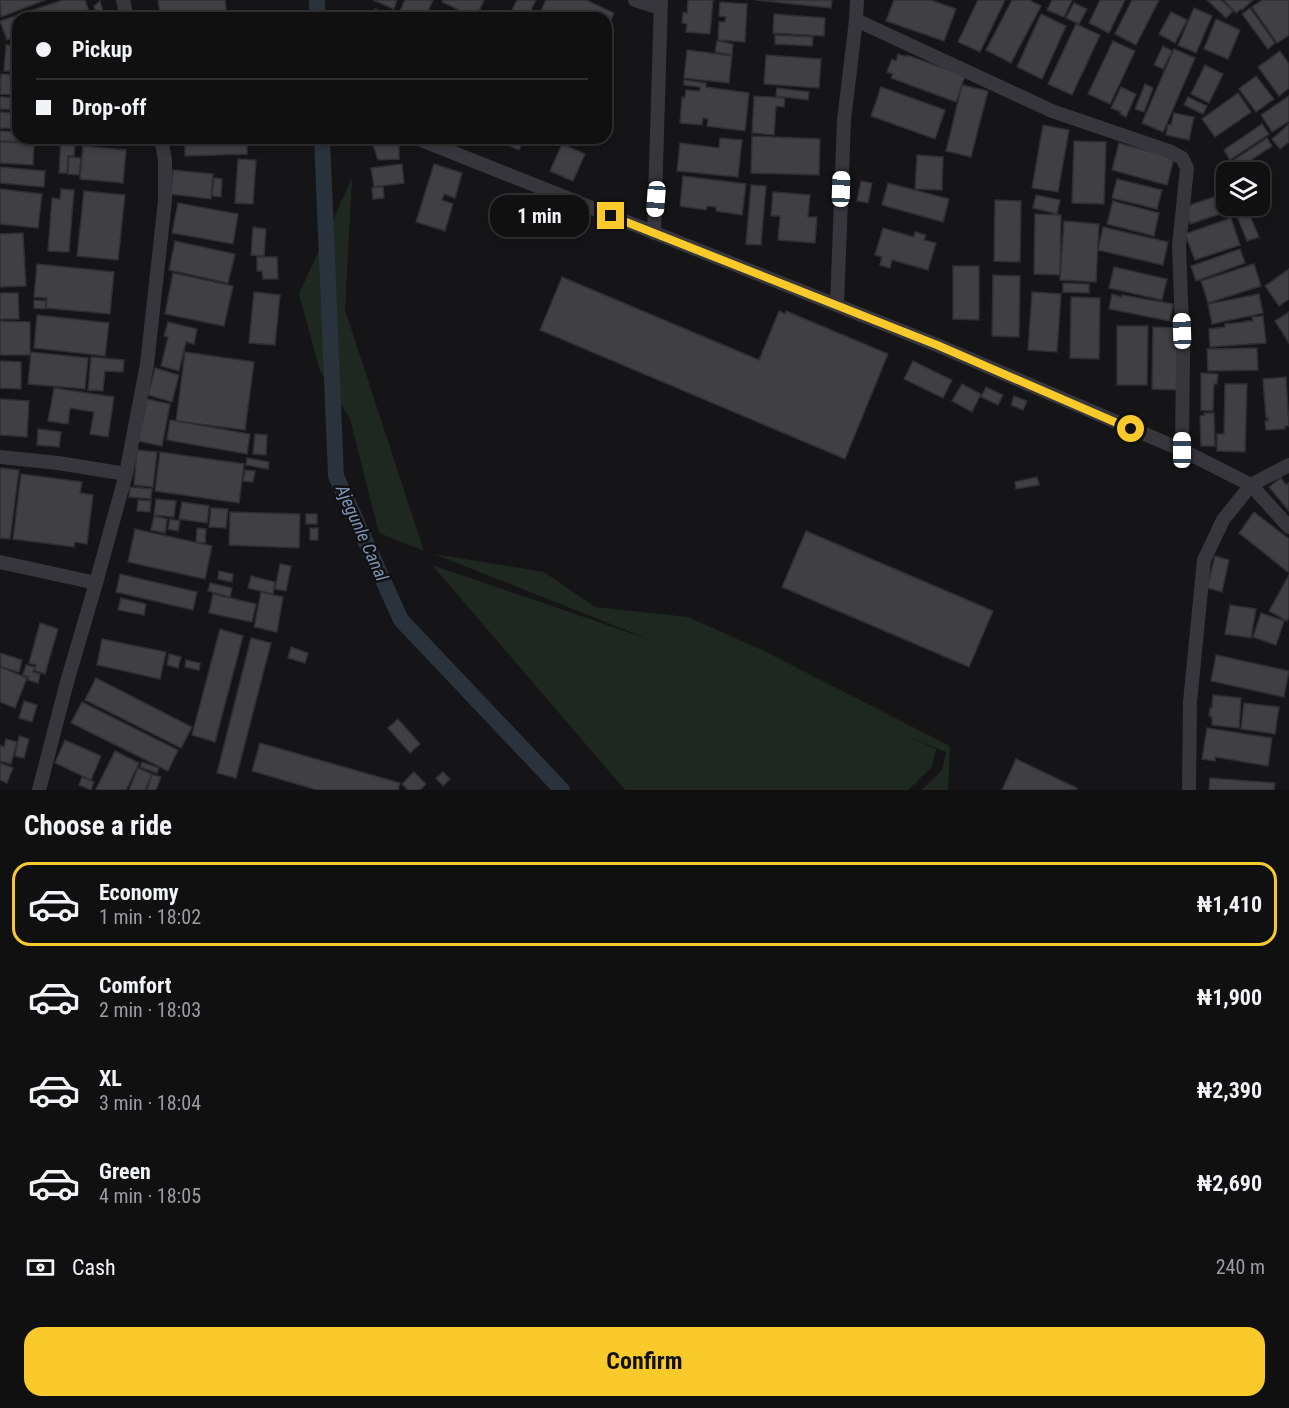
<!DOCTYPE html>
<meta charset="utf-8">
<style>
:root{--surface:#101011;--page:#19191a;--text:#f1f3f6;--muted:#9c9d9f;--line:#303031;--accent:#f9ca2a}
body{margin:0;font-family:"Roboto Condensed",sans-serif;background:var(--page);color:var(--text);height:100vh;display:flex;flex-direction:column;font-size:22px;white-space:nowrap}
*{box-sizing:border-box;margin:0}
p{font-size:20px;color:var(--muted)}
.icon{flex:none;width:33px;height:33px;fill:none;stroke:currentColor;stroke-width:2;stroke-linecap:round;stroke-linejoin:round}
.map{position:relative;height:790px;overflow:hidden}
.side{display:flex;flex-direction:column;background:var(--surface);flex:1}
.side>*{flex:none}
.hud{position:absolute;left:12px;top:12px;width:600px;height:132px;border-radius:18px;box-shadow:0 3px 9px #0003,0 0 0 2px var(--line);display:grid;align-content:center;height:132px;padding:0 24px;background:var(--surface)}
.fabs{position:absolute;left:1216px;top:162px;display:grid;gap:12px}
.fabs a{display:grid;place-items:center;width:54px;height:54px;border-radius:12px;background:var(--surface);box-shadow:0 3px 9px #0003,0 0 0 2px var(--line);font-size:30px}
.end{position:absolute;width:27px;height:27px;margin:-14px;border:8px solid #f9ca2a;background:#111;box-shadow:0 0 0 3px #111}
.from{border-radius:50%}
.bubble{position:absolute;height:42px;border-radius:18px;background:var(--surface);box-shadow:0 3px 9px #0003,0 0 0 2px var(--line);font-size:20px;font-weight:700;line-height:42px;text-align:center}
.car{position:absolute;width:18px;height:36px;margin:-18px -9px;border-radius:8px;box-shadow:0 0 4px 2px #0007;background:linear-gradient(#fff 24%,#345 0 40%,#fff 0 76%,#345 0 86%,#fff 0)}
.hud b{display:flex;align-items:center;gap:21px;height:57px;font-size:22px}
.hud b+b{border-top:2px solid var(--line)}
.hud i{width:15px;height:15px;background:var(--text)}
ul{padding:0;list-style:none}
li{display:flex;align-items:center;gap:18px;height:84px;margin:0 12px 9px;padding:0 12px;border:3px solid transparent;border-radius:18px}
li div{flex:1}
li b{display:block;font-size:22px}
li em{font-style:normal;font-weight:700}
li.selected{border-color:var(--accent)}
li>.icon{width:54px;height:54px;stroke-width:1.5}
h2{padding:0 24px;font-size:27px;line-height:72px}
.pay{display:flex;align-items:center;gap:15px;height:66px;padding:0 24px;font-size:22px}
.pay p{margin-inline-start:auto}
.primary-button{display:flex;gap:12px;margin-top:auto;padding:12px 24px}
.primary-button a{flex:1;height:69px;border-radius:18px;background:var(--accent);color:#111;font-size:24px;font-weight:700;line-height:69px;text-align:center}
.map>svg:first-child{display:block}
</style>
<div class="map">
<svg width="1289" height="790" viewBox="0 0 1289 790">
<rect width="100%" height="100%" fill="#151517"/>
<!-- green -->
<g fill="#1f2721">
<polygon points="352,178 345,310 424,551 379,533 350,419 320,371 299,294"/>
<polygon points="434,554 544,572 595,607 688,617 762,650 950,746 948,790 922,790 942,770 946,752 906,736 936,749 932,767 908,790 625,790 432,565 651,640"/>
</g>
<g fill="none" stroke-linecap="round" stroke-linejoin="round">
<!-- canal -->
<g stroke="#2a323b" stroke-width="16">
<polyline points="317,0 317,18"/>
<polyline points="322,138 336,476 401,620 562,790"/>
</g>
</g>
<!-- building -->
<g fill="#3f3f44" stroke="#2f2f33" stroke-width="1.5">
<polygon points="0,0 45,0 1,17"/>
<polygon points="63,0 85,0 90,14 79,18 18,18 18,38 16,37 7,40 0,21"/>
<polygon points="158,0 225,0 227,15 206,18 161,18"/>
<polygon points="373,0 397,0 394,9"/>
<polygon points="405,0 433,0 425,18 416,18 400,11"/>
<polygon points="443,0 484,0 476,18 442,2"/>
<polygon points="517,0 536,0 527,18 508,18"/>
<polygon points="546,0 586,0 614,13 606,31 606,18 538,17"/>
<polygon points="688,0 713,0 710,34 686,32 687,24 682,23 683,12 687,13"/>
<polygon points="756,0 832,0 831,8"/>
<polygon points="894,0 931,0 956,9 944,41 886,21"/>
<polygon points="978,0 1005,0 980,52 958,42"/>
<polygon points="1012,0 1029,0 1041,6 1011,63 986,50"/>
<polygon points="1052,0 1072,0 1064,17 1047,10"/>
<polygon points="1100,0 1125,0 1109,33 1089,23"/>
<polygon points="1132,0 1159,0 1136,45 1115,34"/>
<polygon points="1207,0 1221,0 1233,11 1226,18"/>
<polygon points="1224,0 1253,0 1242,10 1241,9 1236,13"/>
<polygon points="1262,0 1289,0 1289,35 1277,43 1252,7"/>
<polygon points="100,1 105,18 92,18 96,14 94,6"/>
<polygon points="720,2 747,4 745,42 718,40 719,22 725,22 726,17 719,16"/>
<polygon points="1074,3 1087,9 1079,24 1066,18"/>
<polygon points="1194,8 1212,16 1196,53 1178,45"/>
<polygon points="1250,8 1275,43 1268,49 1242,14"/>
<polygon points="375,9 397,18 371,18"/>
<polygon points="1171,12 1187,20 1175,43 1159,34"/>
<polygon points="774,14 825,18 824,36 773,33"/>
<polygon points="1041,14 1066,26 1042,79 1017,67"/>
<polygon points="1216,19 1240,30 1228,59 1204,49"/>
<polygon points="1076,24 1100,35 1072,95 1048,84"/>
<polygon points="775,35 813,37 812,46 775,44"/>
<polygon points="717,41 733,44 732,55 715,52"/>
<polygon points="1113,41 1135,51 1110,104 1088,94"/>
<polygon points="6,45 18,46 18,71 4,71"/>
<polygon points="1163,46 1172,51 1163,69 1154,65"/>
<polygon points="1174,49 1195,58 1163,132 1142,123"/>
<polygon points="687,50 732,56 729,83 684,78"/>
<polygon points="1280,51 1289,64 1289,88 1279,96 1258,67"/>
<polygon points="898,54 907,57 907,55 965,76 956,102 891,78 893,74 887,72 892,59 896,61"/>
<polygon points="766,55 821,59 819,88 764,84"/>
<polygon points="1205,65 1223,74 1209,103 1191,94"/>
<polygon points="1,74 18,75 18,95 0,94"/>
<polygon points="1256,76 1274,99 1256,112 1239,89"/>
<polygon points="684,80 706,83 706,87 749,93 745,131 707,126 708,119 703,118 702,125 680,123 682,97 685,98 686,90 700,91 700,87 684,85"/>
<polygon points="1145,84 1153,88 1144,112 1135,109"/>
<polygon points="962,85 988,91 971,157 946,151"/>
<polygon points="881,87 945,110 935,139 871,116"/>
<polygon points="1121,87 1136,94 1126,117 1120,114 1121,112 1111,108"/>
<polygon points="777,88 809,92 808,100 776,96"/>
<polygon points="1238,93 1251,112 1215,137 1202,119"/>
<polygon points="754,96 785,98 784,107 776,106 774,135 752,133"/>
<polygon points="1289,96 1289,121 1272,132 1261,115"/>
<polygon points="0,97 18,98 18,110 0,109"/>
<polygon points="1188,97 1207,106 1203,114 1184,105"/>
<polygon points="0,112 18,113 18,129 0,128"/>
<polygon points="1174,113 1194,117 1189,140 1166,135 1168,124 1171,125"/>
<polygon points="1262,124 1269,134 1230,160 1224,150"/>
<polygon points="1289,124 1289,142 1280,149 1272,139"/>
<polygon points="1043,125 1069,130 1058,192 1032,188"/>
<polygon points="0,131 18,132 18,138 28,138 28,142 0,141"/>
<polygon points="752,136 820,139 819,175 751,173"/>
<polygon points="61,138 125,138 125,145 80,142 79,145 75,145 74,156 68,156 67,173 59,173"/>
<polygon points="185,138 247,138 247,154 185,156"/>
<polygon points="508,138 524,138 519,150 505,144"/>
<polygon points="720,138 742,140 738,177 677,171 680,143 719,148"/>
<polygon points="1267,138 1272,146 1239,168 1234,160"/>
<polygon points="399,141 399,159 378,160 372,142"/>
<polygon points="1074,141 1106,142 1104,204 1072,203"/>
<polygon points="0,142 34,143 33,165 0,163"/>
<polygon points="1119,143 1174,158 1167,185 1112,170"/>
<polygon points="562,144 585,154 573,181 550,171"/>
<polygon points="83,146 126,150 123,183 80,179"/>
<polygon points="917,155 943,157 942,190 915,189"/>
<polygon points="69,157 81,158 79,175 68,174"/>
<polygon points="238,159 256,160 253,204 235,203"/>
<polygon points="402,164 404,183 374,187 371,168"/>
<polygon points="434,164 462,173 455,198 444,194 442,200 453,204 445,231 416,222"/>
<polygon points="0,167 45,171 44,187 0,183"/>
<polygon points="173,170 213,174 211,199 171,194"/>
<polygon points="683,176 746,184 742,215 716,211 716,207 707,206 706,210 680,206"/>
<polygon points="214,178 222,179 221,197 212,196"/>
<polygon points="1117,179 1162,190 1157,209 1112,198"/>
<polygon points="861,181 872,183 868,203 857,201"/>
<polygon points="888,183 949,199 943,222 882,205"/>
<polygon points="751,185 766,186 761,245 746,244"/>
<polygon points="383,187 384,198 373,199 372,188"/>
<polygon points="0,189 42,194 38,228 0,224"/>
<polygon points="61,189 74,190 69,252 48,251 52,198 60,199"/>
<polygon points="84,191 125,195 118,260 77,256"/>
<polygon points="773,192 810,195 808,217 817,217 815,243 778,240 780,216 771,216"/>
<polygon points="1036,195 1060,200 1057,214 1033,208"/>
<polygon points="1220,195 1226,212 1190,224 1184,207"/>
<polygon points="995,200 1021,201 1020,262 994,261"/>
<polygon points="1113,201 1159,213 1154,236 1107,224"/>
<polygon points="178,203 238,214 233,244 172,233"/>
<polygon points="1233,206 1246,206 1259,237 1247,241"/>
<polygon points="1035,214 1061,215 1060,275 1034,274"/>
<polygon points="1231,218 1240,245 1195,260 1185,234"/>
<polygon points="1064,221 1099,224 1096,282 1060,280"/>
<polygon points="253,227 266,229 264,256 251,255"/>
<polygon points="1103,227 1168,242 1163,265 1098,250"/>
<polygon points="883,228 914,237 915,232 926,235 924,240 936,243 928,270 892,260 890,268 880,265 882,257 875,255"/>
<polygon points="23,233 26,286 0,287 0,234"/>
<polygon points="175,241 235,254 228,283 169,270"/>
<polygon points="1240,249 1245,263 1196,281 1191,266"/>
<polygon points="257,257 277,257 278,279 263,279 262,271 257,271"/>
<polygon points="37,264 114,272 110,314 46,308 47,298 34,297"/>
<polygon points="1254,264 1261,286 1208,303 1201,281"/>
<polygon points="953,266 979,266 979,320 953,319"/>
<polygon points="1114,267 1167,279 1162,300 1109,288"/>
<polygon points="1289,269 1289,299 1279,306 1265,286"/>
<polygon points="173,273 233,286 224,326 165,314"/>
<polygon points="993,275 1020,276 1019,337 992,336"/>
<polygon points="562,277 759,360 779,311 785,314 786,311 888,354 845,459 540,330"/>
<polygon points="1063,283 1089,284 1089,293 1063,292"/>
<polygon points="254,292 280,295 275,345 249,343"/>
<polygon points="1032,292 1061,294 1057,352 1028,350"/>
<polygon points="0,293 18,293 19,319 0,319"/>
<polygon points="1112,294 1122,297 1122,295 1173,304 1170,321 1109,309"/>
<polygon points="1259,294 1263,313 1212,324 1208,304"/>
<polygon points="1071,297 1100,298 1099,359 1070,358"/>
<polygon points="34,300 46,301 45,309 34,308"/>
<polygon points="1289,312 1289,343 1275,321"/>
<polygon points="37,315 109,323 105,356 34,348"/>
<polygon points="1263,316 1266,343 1210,347 1209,329 1225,327 1225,324 1245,322 1245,321 1253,321 1252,317"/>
<polygon points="0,321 30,322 30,355 0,355"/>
<polygon points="168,322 197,329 194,344 186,342 179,371 161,366 168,337 164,336"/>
<polygon points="1117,326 1148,326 1147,385 1117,385"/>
<polygon points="1153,327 1178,328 1177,390 1152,389"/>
<polygon points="1257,348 1258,370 1208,371 1207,349"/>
<polygon points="31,352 88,358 85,389 28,384"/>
<polygon points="185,352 254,362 245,430 176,421"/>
<polygon points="91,357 124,360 123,372 105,371 103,391 88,390"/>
<polygon points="0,361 21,362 21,389 0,388"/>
<polygon points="913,361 952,380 943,398 904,379"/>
<polygon points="155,368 179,375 172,402 148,395"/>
<polygon points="1201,373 1218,374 1217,384 1214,384 1213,411 1201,410"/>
<polygon points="1286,377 1289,426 1285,426 1285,429 1266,430 1265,421 1268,421 1268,418 1266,418 1263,379"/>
<polygon points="962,384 981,394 972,412 952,401"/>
<polygon points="1225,384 1247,384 1245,452 1217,451 1217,434 1224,434"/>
<polygon points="986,387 1003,395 998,405 981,397"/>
<polygon points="54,388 114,397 108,437 90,434 94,412 70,408 68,424 48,421"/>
<polygon points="1014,396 1027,401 1023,410 1011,405"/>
<polygon points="0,399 29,401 27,437 0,435"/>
<polygon points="147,399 170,404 162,446 138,441"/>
<polygon points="1204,413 1214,413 1215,446 1201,446 1200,416 1205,415"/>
<polygon points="170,420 250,434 247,454 167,440"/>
<polygon points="38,429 61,432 59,447 37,445"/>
<polygon points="255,434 267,435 266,455 253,454"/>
<polygon points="137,450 157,452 153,487 134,485"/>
<polygon points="160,452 244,464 239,503 155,491"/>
<polygon points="247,458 269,462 268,469 246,465"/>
<polygon points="0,468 19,470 10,539 0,538"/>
<polygon points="245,470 255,471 253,482 243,481"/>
<polygon points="21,474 82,482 80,493 93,495 87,544 75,542 74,547 13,539"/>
<polygon points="1037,477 1039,485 1016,489 1015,482"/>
<polygon points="1281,478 1286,485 1289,483 1289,511 1269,487"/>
<polygon points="130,487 152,489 151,499 129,497"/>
<polygon points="156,499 176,501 174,517 154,515"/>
<polygon points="138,500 151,501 150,512 137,511"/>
<polygon points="182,502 209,506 207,523 179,519"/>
<polygon points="211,508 228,509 226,528 209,527"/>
<polygon points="230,512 300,514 299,548 229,545"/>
<polygon points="1254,512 1289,539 1289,570 1288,572 1239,533"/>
<rect x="306" y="514" width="11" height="10"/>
<polygon points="154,516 167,519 165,533 151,530"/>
<polygon points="170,519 180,521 178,531 168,529"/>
<polygon points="197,528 206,529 205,543 196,542"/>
<rect x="310" y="528" width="8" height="12"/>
<polygon points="135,529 212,546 205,579 128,562"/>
<polygon points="806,531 993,611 969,667 782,587"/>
<polygon points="1215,556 1229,560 1222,592 1207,588"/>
<polygon points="280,564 291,566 286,591 275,589"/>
<polygon points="219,571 233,574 232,582 218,579"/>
<polygon points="120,574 197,592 193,610 116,592"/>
<polygon points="1289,575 1289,617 1287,621 1269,611"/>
<polygon points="251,576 275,582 273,594 248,588"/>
<polygon points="210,583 232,588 230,597 208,591"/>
<polygon points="261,592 283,597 277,632 254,627"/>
<polygon points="213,594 256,604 252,622 209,613"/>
<polygon points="121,598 146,604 144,615 118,610"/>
<polygon points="1230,605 1256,609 1251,638 1225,634"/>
<polygon points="1261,613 1284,621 1276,645 1253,637"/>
<polygon points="40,623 58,629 45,674 34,670 36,665 29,663"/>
<polygon points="220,629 243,636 215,742 192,735"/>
<polygon points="251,638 271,643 236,778 217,773"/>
<polygon points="102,639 166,652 160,679 97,665"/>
<polygon points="291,647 308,653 305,663 288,658"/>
<polygon points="0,653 22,660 19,672 1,667"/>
<polygon points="169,654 181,657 178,668 167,665"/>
<polygon points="1216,655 1289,671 1284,697 1211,681"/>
<polygon points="186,660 200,663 199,670 185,667"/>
<polygon points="26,665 35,667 33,672 40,674 38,683 28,680 29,677 23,675"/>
<polygon points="0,667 27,678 15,708 0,702"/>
<polygon points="96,678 192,727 181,748 85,700"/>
<polygon points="1213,695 1241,698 1239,728 1212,725 1212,717 1209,716 1210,708 1212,708"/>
<polygon points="24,701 37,705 32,722 19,718"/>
<polygon points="82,702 178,750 168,771 71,723"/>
<polygon points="1244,703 1279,707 1275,734 1241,729"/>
<polygon points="398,719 420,744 410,753 388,728"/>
<polygon points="1207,728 1272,738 1268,766 1215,757 1215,761 1202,759"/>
<polygon points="19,736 29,739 24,758 15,756"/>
<polygon points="6,739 17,742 11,764 0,761 0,745 4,747"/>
<polygon points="65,740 101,756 91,780 55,763"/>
<polygon points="260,743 400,783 398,790 317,790 252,771"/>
<polygon points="115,751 139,763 126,790 97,790 96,789"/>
<polygon points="1016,759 1077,788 1076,790 1002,790"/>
<polygon points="142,762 159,768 157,773 140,767"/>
<polygon points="0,763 13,768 7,783 0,780"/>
<polygon points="138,768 152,774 145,790 129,790"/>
<polygon points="414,772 426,784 420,790 408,790 402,784"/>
<polygon points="443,772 450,779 443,786 436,778"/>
<polygon points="152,774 161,777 156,790 147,790"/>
<polygon points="82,777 94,782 91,790 79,785"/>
<polygon points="1210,778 1275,783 1274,790 1209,790"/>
</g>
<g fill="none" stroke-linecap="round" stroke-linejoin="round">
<!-- minor -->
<g stroke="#36363c" stroke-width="14">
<polyline points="123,0 127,18"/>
<polyline points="635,0 660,8"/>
<polyline points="856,20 1052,111 1169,151 1182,158 1187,168 1179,246 1183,353 1182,450"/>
<polyline points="416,138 937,345 1182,450 1251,485 1289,527"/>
<polyline points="654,233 661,0"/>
<polyline points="837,305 844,120 856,20 857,0"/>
<polyline points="0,457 58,463 126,474"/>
<polyline points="0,562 96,583"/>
<polyline points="39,790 67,682 96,583 126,474 147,364 165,201 165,160 161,138"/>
<polyline points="1189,790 1190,702 1204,560 1223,520 1251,485 1289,465"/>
</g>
</g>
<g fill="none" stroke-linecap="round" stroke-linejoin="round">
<!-- route -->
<polyline stroke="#f9ca2a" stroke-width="8" points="611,216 937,345 1131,429"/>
</g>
<g text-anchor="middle" stroke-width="5" stroke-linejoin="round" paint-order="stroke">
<!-- water labels -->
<g font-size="18" font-style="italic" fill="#7b93b4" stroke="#101012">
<text transform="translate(362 533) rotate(66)" y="6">Ajegunle Canal</text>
</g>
</g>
</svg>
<div class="fabs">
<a><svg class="icon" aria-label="layers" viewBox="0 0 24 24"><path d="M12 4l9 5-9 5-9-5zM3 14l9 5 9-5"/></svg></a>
</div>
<i class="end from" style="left:1131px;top:429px"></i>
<i class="end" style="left:611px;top:216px"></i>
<div class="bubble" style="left:490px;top:195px;width:99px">1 min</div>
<i class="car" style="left:841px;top:189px;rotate:2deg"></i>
<i class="car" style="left:656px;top:199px;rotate:184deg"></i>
<i class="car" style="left:1182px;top:331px;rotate:358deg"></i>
<i class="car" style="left:1182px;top:450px;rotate:0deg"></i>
<div class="hud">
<b><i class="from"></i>Pickup</b>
<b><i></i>Drop-off</b>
</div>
</div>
<section class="side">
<h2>Choose a ride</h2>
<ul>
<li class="selected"><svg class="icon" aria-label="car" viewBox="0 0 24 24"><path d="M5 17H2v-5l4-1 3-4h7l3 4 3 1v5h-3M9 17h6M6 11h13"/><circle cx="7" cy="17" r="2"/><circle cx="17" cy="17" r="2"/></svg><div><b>Economy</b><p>1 min · 18:02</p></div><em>₦1,410</em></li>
<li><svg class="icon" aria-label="car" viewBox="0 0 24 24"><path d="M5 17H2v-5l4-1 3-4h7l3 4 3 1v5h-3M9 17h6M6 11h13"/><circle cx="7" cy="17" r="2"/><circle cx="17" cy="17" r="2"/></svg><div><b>Comfort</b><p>2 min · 18:03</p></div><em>₦1,900</em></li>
<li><svg class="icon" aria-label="car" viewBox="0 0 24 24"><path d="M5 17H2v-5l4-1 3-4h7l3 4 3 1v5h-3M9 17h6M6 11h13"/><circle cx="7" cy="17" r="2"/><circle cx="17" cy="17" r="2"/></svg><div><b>XL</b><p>3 min · 18:04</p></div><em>₦2,390</em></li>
<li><svg class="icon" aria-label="car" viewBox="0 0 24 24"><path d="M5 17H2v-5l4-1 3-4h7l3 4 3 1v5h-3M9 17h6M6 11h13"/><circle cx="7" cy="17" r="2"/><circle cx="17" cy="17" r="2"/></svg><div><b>Green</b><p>4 min · 18:05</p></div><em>₦2,690</em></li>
</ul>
<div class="pay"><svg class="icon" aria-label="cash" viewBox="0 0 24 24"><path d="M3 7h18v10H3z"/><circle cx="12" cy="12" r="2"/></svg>Cash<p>240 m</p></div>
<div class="primary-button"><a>Confirm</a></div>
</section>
